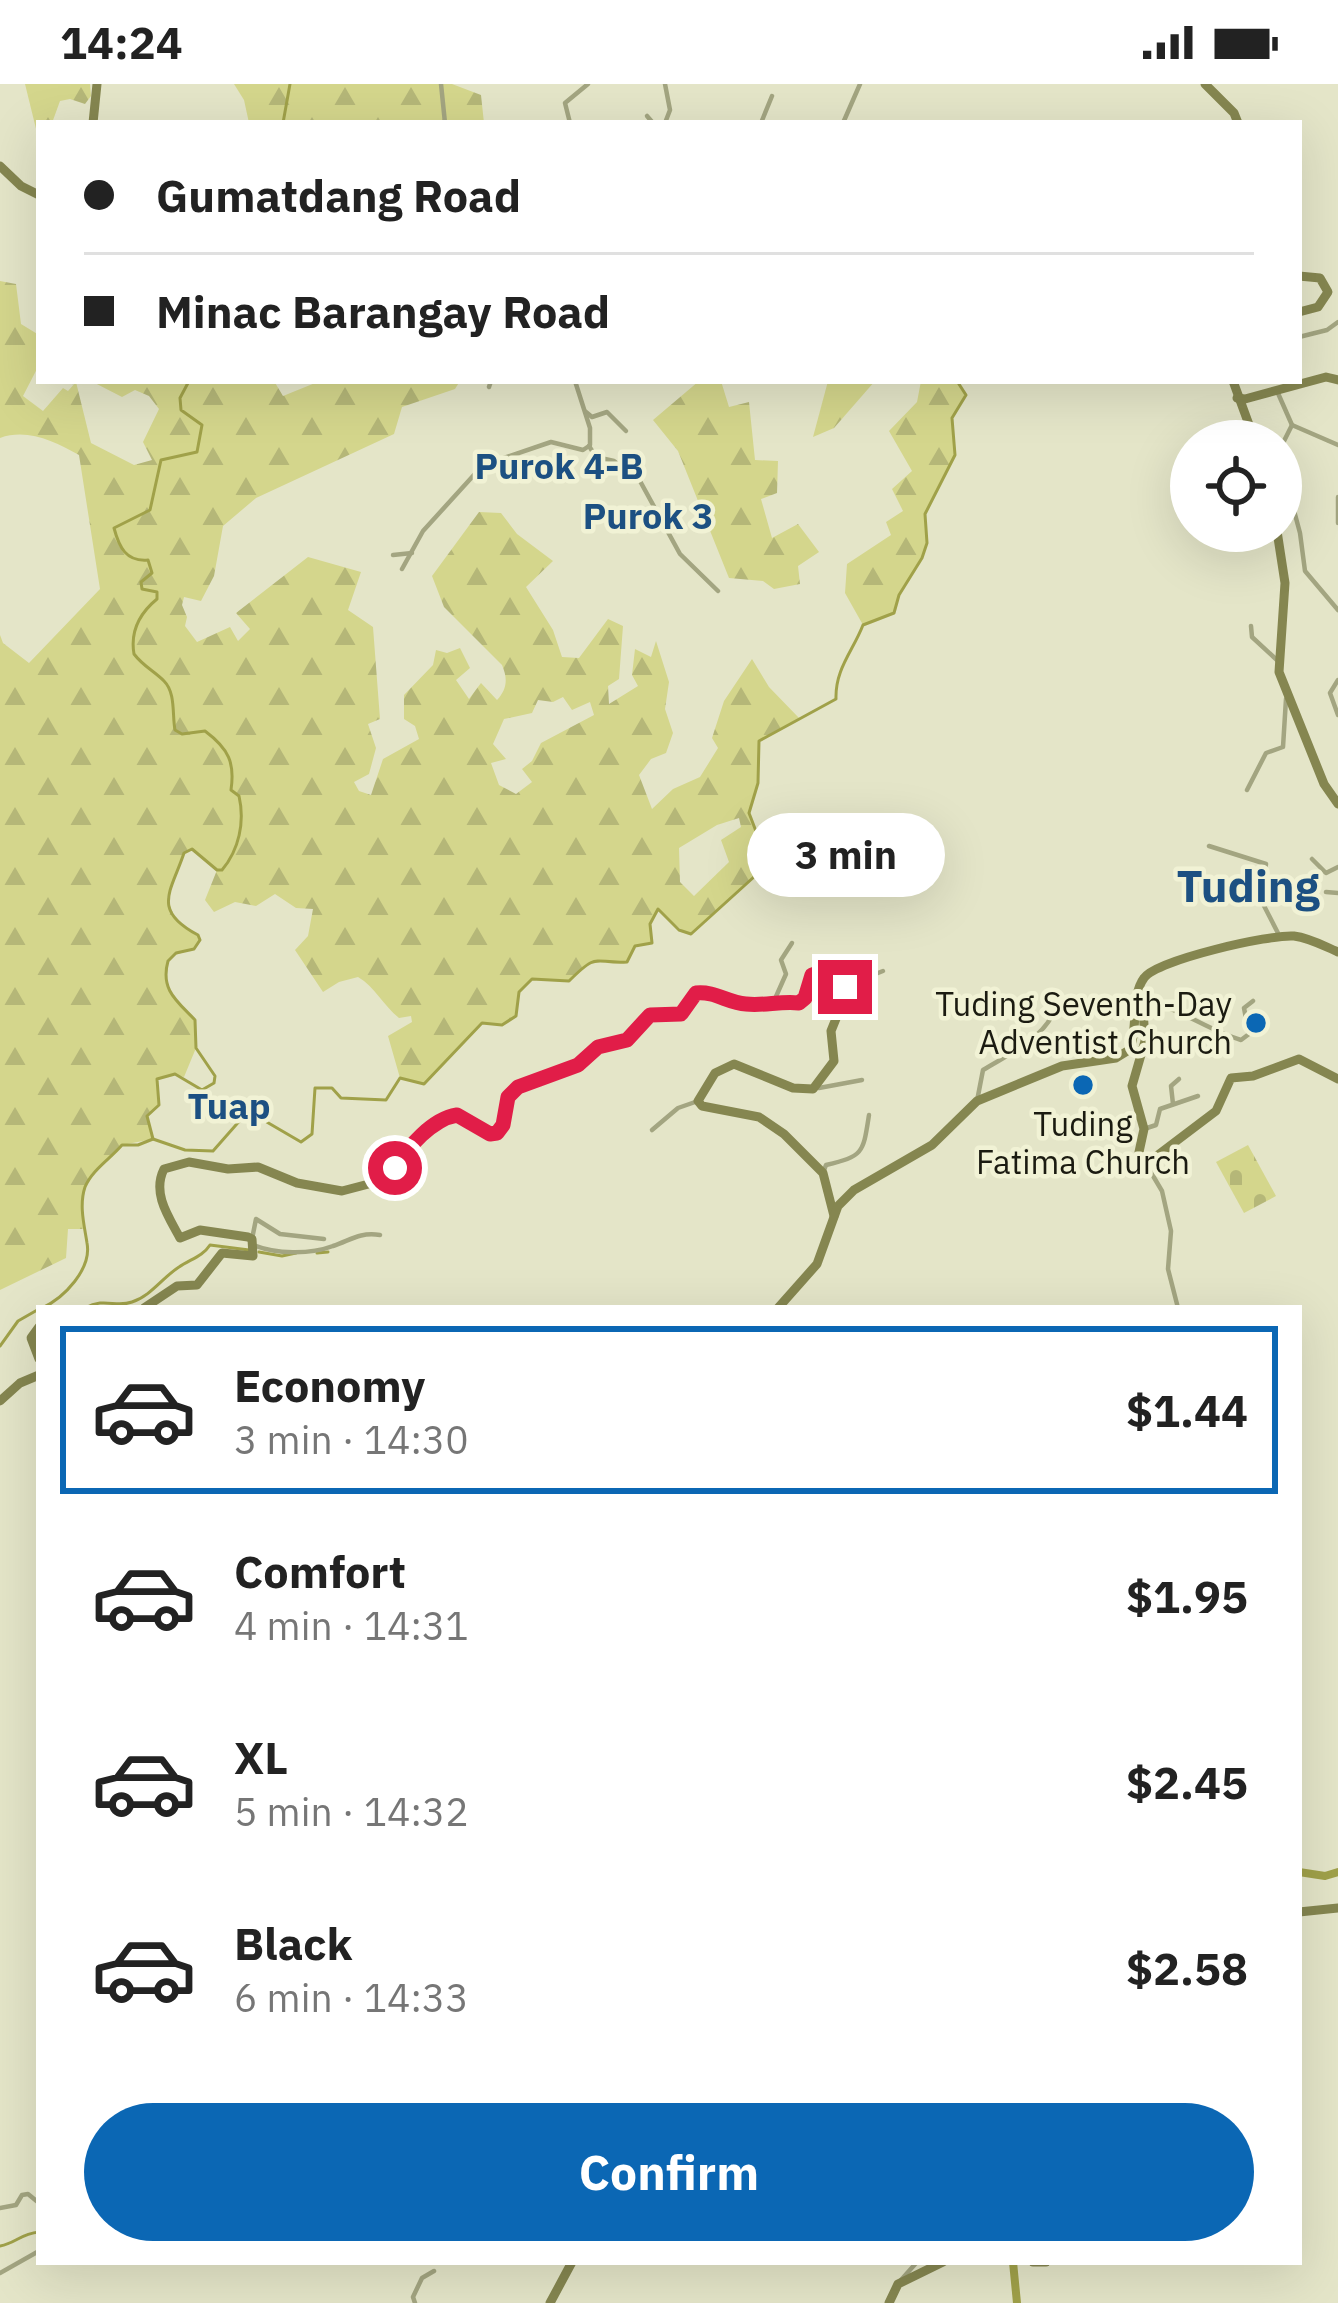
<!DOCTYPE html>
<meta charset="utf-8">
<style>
:root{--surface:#fff;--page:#f2f2f2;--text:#222;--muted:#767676;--line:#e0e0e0;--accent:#0b67b4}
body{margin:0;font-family:"IBM Plex Sans",sans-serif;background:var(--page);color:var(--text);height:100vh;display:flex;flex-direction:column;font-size:45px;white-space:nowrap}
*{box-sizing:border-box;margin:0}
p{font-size:39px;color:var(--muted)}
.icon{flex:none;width:66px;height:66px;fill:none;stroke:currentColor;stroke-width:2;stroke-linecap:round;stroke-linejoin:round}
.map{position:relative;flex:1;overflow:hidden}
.side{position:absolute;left:36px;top:1221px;width:1266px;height:960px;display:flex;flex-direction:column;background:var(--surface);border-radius:0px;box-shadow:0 12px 48px #0002}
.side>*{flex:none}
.banner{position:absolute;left:36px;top:36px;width:1266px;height:264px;border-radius:0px;box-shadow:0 12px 48px #0002;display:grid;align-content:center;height:264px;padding:0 48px;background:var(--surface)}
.controls{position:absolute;left:1170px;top:336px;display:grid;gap:24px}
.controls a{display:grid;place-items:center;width:132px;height:132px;border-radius:50%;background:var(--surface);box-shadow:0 12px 48px #0002;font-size:60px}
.end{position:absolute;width:54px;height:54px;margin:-27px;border:15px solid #e11d48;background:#fff;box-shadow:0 0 0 6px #fff}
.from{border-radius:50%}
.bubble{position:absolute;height:84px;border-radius:42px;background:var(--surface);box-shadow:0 12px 48px #0002;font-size:39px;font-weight:700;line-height:84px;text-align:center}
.banner b{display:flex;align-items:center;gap:42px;height:114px;font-size:45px}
.banner b+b{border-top:3px solid var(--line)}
.banner i{width:30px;height:30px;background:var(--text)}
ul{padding:21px 0 0;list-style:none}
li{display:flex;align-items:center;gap:36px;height:168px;margin:0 24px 18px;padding:0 24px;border:6px solid transparent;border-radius:0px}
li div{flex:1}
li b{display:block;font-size:45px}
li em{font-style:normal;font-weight:700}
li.selected{border-color:var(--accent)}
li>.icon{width:108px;height:108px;stroke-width:1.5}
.action{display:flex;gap:24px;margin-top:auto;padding:24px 48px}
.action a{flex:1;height:138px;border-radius:72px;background:var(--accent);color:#fff;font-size:48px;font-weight:700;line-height:138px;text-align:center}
.status{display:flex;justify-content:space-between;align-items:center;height:84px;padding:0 60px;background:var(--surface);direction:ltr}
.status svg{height:33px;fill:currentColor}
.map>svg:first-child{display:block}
</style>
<div class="status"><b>14:24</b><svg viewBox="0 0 49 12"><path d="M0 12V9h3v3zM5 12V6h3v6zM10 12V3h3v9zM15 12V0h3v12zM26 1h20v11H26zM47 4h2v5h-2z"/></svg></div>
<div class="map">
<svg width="1338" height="2219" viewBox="0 0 1338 2219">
<defs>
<pattern id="forest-firs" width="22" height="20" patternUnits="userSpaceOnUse" patternTransform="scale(3)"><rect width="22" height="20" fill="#d4d68c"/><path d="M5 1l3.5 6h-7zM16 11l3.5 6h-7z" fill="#b5b778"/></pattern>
<pattern id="cemetery-stones" width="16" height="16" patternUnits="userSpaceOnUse" patternTransform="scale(3)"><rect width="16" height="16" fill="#d4d68c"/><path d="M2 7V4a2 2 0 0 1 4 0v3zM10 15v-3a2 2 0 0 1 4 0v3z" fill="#b5b778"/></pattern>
</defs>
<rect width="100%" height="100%" fill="#e4e5c8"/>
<!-- forest -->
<g fill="url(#forest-firs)" fill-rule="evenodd">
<polygon points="25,0 90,0 91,12 85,20 70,15 60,17 52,39 39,39 39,57"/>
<polygon points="234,0 452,0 481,11 484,39 249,39 244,16"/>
<path d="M0,197l16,3 5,40 18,11v30l-16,31 20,15 20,-23 5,3 8,-9 15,61 43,22 18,-5 -9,-18 16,-33 -10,-13 -14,-6 -13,7 -31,-16h183l9,15 37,-15h140l-5,8 -53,18 -8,27 -138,64 -33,28 -9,50 -13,25 -17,-4 -2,8 5,12 -2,9 12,16 33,-15 8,14 12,-12 -14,-16 72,-56 53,15 -13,38 25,17 7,92 -12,5 8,24 -7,26 -15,8 5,9 12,4 12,-36 36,-20 -4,-13 -11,-7v-24l29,-30 3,-15 11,3 13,-5 10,20 -14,12 13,19 12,-16 16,17c10,-11 11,-21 5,-35l-58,-58 -12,-31 47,-64 22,1 16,21 36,27 -27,26 27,43 9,27 17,1 29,-39 15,7 -4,53 -11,7 1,18 29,-18 -6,-11 3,-26 16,8 5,-16 13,41 -4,27 8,24 -7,20 -15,6 -12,16 13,34 21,-20 27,-12 18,-29 -6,-10 12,-37 28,-42 17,28 30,31 -40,23 -1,42 -9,30 18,47 -12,16 -64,58c-15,-5 -20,-16 -33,-25l-8,15 2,19 -17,3 -8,16c-34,2 -28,-11 -58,19l-37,-2 -13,14 -3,23 -14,9 -21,-2 -57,61 -24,-6 -12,-42 24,-14 -1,-6 -12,2c-16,-13 -24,-31 -41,-41l-19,5 -16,10 -28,-42 13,-14 5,-27 -17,-1 -21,-14 -19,12 -21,-4 -21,10 -9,-12 12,-30 -25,-21 -8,4 -17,44 8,22 23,16 2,5 -6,9 -22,7c-17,28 4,45 23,64l1,28 -12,29 -9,-3 -18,6 2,25 -12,11 6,23 -31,6 -31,30 -8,17v37h-15l-2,29 -66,32v-655l3,8 26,20 71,-74 -21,-134c-24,-13 -51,-27 -79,-17zM563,613l9,13 18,-8 4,13 -53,28 -9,18 -10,8 10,13 -16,12 -17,-9 -8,-22 15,-4 -13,-15 11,-25 28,-6 6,-13 15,2zM739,734l2,9 -20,13 8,22 -35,34 -14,-14 -1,-34 38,-23z"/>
<polygon points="699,297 721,297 729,323 749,318 755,376 778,377 777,409 761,415 772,454 798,440 819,468 798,482 800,500 774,505 763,497 729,494 678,367 653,336"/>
<polygon points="828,297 875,297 834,344 813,353"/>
<polygon points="921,297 957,297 966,311 952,334 955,371 925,430 927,459 922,474 899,511 894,529 863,541 845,509 847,480 891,451 886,438 903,427 892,405 912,387 889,347 917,318"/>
</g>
<!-- cemetery -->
<polygon fill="url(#cemetery-stones)" points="1248,1061 1276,1112 1244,1129 1216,1078"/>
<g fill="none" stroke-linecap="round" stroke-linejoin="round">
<!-- stream -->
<g stroke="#a0a149" stroke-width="3">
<polyline points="283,39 290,0"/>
<path d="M153,1055l-6,-23 12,-11 -2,-26 18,-5 27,16 12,-7 1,-7 -19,-28 -1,-28c-18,-19 -35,-30 -27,-59l8,-8 18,-4 6,-9 -2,-5c-47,-25 -27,-43 -14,-82l8,-4 25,21h5c17,-20 23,-48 17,-74l-8,-6c4,-27 -2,-41 -26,-59l-23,3 -7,-4c-3,-15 1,-37 -11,-49 -10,-10 -21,-15 -30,-27 -4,-23 6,-41 23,-55v-7l-15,-3 -1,-7 11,-9 -4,-13c-22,2 -29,-13 -34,-32l36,-18 11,-50 36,-8 5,-27 -21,-15 -1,-12 9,-17"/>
<polyline points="259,1168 282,1172 296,1169"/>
<polyline points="317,1169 328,1168"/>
<path d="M42,1224c22,-10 50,-39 45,-65 -3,-19 -8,-38 -2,-56 7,-17 25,-28 37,-42h16l15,-6 32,11 28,1 37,-42 9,1 6,11 36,21 11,-8 3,-46h17l9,10 45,2 14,-22 24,6 58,-61 20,2 14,-9 3,-24 13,-13 37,2c30,-30 24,-17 58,-19l8,-16 17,-3 -2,-19 8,-15 21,21 12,4 64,-58 12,-16 -18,-47 9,-30 1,-42 77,-42c-1,-30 17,-48 27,-74l31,-12 5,-18 23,-37 5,-15 -2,-29 30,-59 -3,-37 14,-23 -9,-14"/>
<path d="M85,1224c20,-11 30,0 47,-6 19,-6 31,-25 47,-35 12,-8 24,-11 31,-22l39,5"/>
<polyline points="0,1262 18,1237 39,1225"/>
<path d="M0,2162c16,-3 20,-12 39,-14"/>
</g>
<!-- river -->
<g stroke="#a0a149" stroke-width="8">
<polyline points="1299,1788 1325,1792 1338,1788"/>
<polyline points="1013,2178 1017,2219"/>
</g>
<!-- street -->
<g stroke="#a3a581" stroke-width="4.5">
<polyline points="441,0 445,39"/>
<polyline points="647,32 653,39"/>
<polyline points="570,39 565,19 588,0"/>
<polyline points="665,39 670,26 665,0"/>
<polyline points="761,39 772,12"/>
<polyline points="843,39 860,0"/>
<polyline points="1299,253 1327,246 1338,238"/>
<polyline points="575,297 590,344 590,361"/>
<polyline points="73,298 73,297"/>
<polyline points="489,303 491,297"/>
<polyline points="1277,307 1292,341 1338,361"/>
<polyline points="586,328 592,333 607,328 626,347"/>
<polyline points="1292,341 1283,359 1282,382 1300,449 1305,487 1338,526"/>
<polyline points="589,362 596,373 614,377 640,397 680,470 718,507"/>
<polyline points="1338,413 1338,439"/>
<polyline points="393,471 412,469"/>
<polyline points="402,485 423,447 483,381 551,358 583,366 589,362"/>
<polyline points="1251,542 1252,553 1278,577"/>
<polyline points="1338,596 1330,609 1338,631"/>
<polyline points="1247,706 1266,669 1283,663 1286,615"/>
<polyline points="1209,762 1266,780 1261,816 1280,853"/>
<polyline points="1312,775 1326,789 1338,783"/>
<polyline points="1326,808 1338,809"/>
<polyline points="1237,812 1261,816"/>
<polyline points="845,902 883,887"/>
<polyline points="774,917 786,890 781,876 792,859"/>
<path d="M1142,917c36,5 64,29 99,39l8,-6 -5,-26 9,-7"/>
<polyline points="819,1004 862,996"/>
<path d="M977,1017l6,-31c26,-16 59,-30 72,-60"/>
<polyline points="1173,1020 1171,1002 1179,995"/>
<polyline points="1144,1045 1156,1041 1160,1025 1198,1012"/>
<polyline points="652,1046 678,1024 698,1017"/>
<polyline points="1146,1080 1162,1107 1171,1147 1168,1185 1178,1224"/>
<path d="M823,1089l3,-8c38,-9 37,-12 43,-50"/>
<polyline points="252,1155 256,1135 280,1150 324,1155"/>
<path d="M253,1161c23,9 56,10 80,1 18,-6 26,-14 47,-11"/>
<polyline points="0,2124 16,2121 22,2111 28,2110 39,2119"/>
<polyline points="0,2189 39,2167"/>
<polyline points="901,2196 917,2178"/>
<polyline points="415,2219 413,2213 422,2194 434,2187"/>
</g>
<!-- secondary -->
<g stroke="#858650" stroke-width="9">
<polyline points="1205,0 1234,29 1238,39"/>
<polyline points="93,39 97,0"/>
<polyline points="0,82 21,102 39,111"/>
<polyline points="1299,192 1320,194 1328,208 1318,223 1299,228"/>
<polyline points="1233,297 1255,357"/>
<polyline points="1237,314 1245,315 1326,293 1338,296"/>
<polyline points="1277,447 1285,499 1279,588 1324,700 1338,720"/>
<polyline points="1143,925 1145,957 1132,1002 1144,1045 1139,1068 1146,1080 1216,1027 1231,994 1253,992 1299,975 1338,995"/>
<path d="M144,1224l33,-22 20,-1 25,-32 31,3 -1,-17 -4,-2 -48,-7 -20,8c-12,-22 -28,-45 -16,-69l25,-7 39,7 30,-2 39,16 45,8 42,-11 22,-28 21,-19 17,-15 13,-3 33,19 7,-1 6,-8 5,-28 10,-10 60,-22 20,-18 29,-7 23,-26h31l15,-21c19,-2 32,10 50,11 18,2 35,-3 53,-1l6,-5 7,-23 7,-3 24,11 3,11 -15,37 3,30 -21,28 -20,-1 -59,-24 -19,9 -17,28 4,5 57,11 25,17 39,39 11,43"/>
<path d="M778,1224l39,-44 21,-58 16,-16 78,-45 45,-44 85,-35 54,-8 13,-8c10,-21 1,-53 15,-72 12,-18 127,-44 150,-42 16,2 30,10 44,16"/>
<polyline points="39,1243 31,1254 39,1275"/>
<polyline points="0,1317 20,1299 39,1291"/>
<polyline points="1299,1828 1338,1824"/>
<polyline points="1033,2178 1046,2178"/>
<polyline points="550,2219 572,2178"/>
<polyline points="889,2219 898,2200 943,2178"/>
</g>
</g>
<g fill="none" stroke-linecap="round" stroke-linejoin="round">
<!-- route -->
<path stroke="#e11d48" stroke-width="15" d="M395,1084c13,-21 37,-49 62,-53l33,19 7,-1 6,-8 5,-28 10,-10 60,-22 20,-18 29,-7 23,-25 31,-1 15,-21c19,-2 32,10 50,11 18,2 34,-3 53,-1l6,-5 7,-23c11,-5 27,2 33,12"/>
</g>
<!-- markers -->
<g fill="#0b67b4" stroke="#f1f2d5" stroke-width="4.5">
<circle cx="1256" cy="939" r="12"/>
<circle cx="1083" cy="1001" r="12"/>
</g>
<g text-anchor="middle" stroke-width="9" stroke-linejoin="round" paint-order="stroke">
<!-- poi labels -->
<g font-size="33" fill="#1b1b11" stroke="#f1f2d5" text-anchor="end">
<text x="1232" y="932">Tuding Seventh-Day<tspan x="1232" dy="38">Adventist Church</tspan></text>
<text x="1083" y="1052" text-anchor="middle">Tuding<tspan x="1083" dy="38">Fatima Church</tspan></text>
</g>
<!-- neighbourhood labels -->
<g font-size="36" font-weight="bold" fill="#1c5082" stroke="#f1f2d5">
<text x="559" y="395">Purok 4-B</text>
<text x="648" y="445">Purok 3</text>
<text x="229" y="1035">Tuap</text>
</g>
<!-- district labels -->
<g font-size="45" font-weight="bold" fill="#1c5082" stroke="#f1f2d5">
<text x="1248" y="818">Tuding</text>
</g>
</g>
</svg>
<div class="controls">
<a><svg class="icon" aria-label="locate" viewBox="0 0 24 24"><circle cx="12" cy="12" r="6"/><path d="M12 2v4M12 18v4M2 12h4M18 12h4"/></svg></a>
</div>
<i class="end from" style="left:395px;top:1084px"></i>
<i class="end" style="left:845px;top:903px"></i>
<div class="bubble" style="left:747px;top:729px;width:198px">3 min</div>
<div class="banner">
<b><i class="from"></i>Gumatdang Road</b>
<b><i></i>Minac Barangay Road</b>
</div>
<section class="side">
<ul>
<li class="selected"><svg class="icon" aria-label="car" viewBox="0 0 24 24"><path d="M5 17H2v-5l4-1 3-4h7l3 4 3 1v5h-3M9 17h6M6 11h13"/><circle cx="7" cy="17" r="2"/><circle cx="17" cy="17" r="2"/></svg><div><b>Economy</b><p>3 min · 14:30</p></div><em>$1.44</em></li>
<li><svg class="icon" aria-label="car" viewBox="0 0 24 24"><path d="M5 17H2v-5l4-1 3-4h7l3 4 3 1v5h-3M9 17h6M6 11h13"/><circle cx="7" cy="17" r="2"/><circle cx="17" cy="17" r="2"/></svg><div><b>Comfort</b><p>4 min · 14:31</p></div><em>$1.95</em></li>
<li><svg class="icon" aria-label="car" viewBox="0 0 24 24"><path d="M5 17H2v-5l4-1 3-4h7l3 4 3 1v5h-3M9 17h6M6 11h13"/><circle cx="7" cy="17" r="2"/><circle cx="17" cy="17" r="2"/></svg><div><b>XL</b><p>5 min · 14:32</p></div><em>$2.45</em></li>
<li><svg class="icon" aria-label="car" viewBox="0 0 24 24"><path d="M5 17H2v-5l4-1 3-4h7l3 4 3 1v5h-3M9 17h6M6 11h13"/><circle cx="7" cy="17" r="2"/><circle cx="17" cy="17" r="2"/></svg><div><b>Black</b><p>6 min · 14:33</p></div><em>$2.58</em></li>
</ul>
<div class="action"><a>Confirm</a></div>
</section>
</div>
